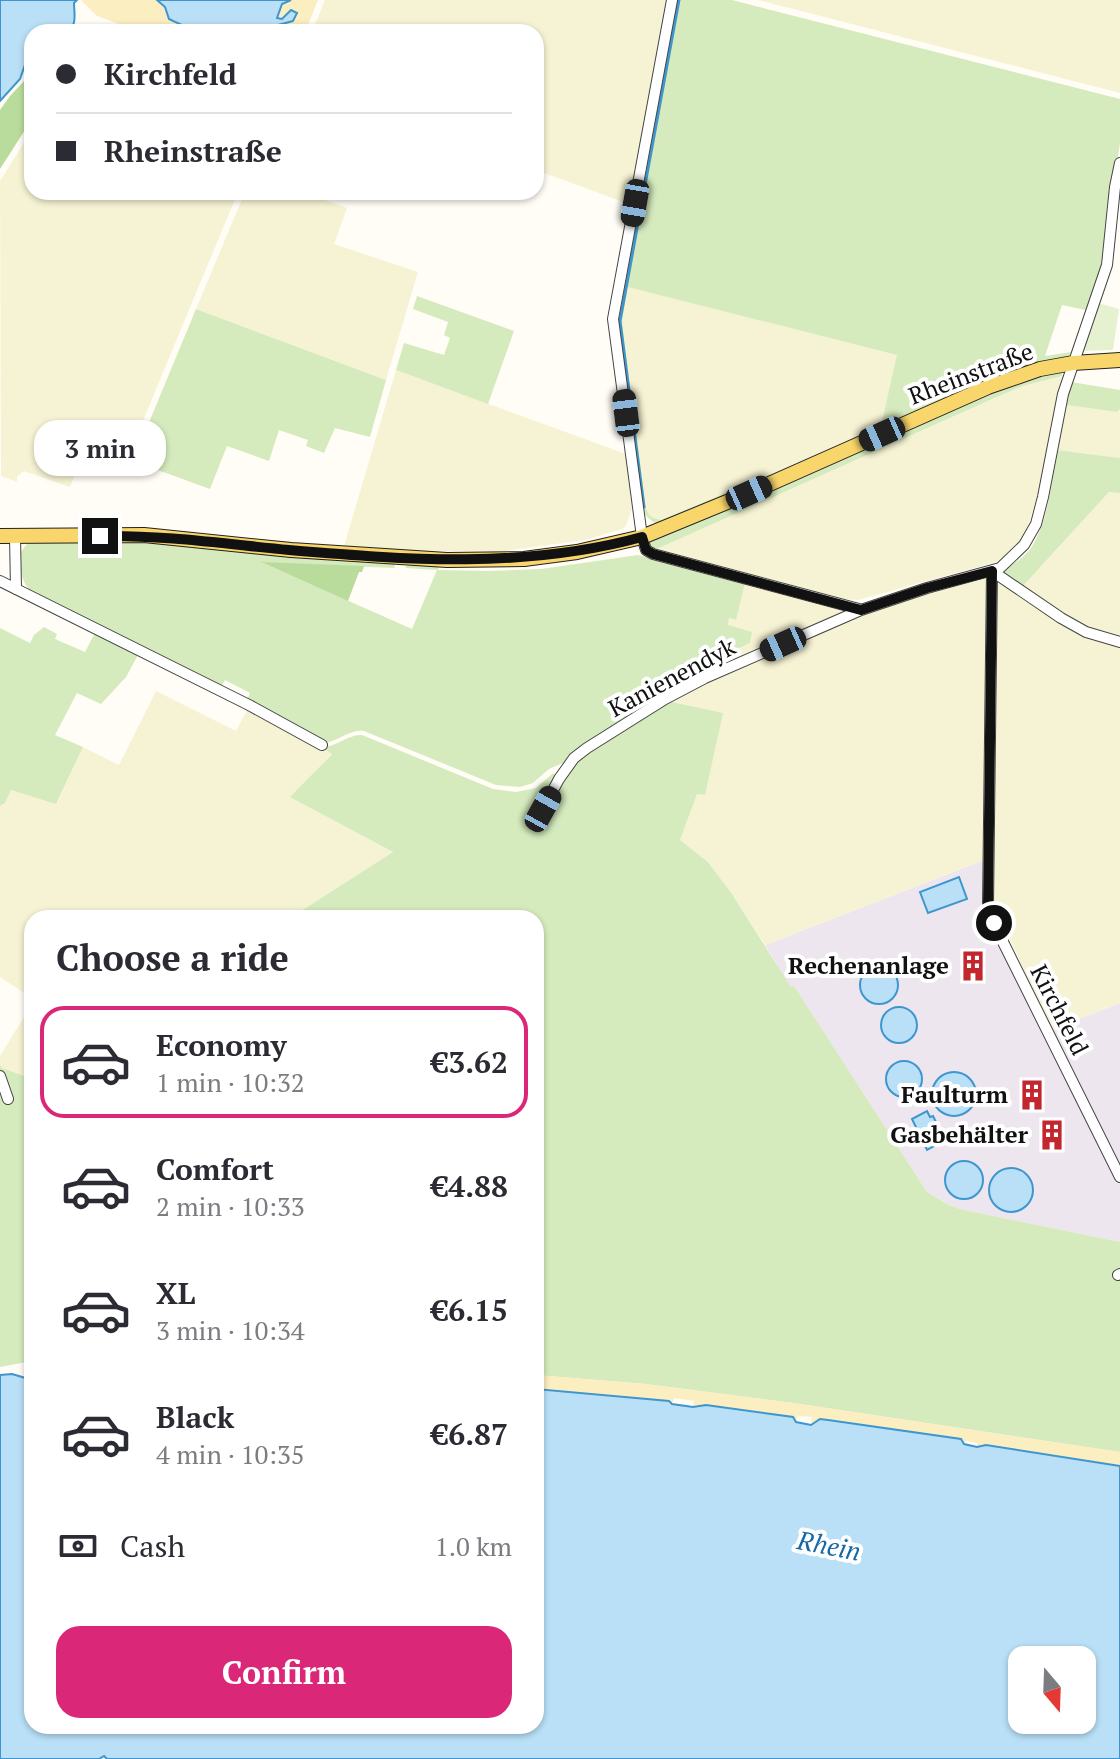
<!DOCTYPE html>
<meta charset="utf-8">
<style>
:root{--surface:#fff;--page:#f7f7f7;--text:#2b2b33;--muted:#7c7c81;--line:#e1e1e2;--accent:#db2777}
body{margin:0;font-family:"PT Serif",serif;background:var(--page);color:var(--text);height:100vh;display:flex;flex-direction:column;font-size:30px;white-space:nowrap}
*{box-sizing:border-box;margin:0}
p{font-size:26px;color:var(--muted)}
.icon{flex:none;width:44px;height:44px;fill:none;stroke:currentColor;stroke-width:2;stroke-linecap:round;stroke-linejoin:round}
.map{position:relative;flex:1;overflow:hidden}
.sheet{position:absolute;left:24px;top:910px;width:520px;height:824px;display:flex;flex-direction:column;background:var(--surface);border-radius:24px;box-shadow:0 2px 6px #0004}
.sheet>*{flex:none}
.banner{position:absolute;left:24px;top:24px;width:520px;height:176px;border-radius:24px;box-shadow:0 2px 6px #0004;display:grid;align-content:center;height:176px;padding:0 32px;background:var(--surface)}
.needle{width:52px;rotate:161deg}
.controls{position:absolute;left:1008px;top:1646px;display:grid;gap:16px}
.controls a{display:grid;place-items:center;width:88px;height:88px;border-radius:16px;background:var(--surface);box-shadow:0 2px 6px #0004;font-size:40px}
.end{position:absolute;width:36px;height:36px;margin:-18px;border:10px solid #111;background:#fff;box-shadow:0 0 0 4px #fff}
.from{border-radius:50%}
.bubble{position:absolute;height:56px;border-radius:24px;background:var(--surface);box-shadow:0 2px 6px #0004;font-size:26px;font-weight:700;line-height:56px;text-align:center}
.car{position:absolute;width:24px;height:48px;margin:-24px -12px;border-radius:10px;box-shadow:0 0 6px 2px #0007;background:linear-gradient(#222 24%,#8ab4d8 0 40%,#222 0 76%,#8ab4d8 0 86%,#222 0)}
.banner b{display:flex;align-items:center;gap:28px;height:76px;font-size:30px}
.banner b+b{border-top:2px solid var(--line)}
.banner i{width:20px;height:20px;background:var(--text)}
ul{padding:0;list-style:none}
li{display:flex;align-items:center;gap:24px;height:112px;margin:0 16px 12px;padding:0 16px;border:4px solid transparent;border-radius:24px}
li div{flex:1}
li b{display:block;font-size:30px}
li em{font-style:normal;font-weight:700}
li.on{border-color:var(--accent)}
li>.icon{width:72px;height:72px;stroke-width:1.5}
h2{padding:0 32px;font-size:36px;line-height:96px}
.pay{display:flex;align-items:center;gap:20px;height:88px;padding:0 32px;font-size:30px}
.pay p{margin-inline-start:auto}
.button{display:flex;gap:16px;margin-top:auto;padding:16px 32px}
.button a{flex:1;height:92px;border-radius:24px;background:var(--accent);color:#fff;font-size:32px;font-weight:700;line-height:92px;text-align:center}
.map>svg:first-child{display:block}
</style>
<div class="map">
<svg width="1120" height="1759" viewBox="0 0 1120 1759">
<rect width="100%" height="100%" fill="#fffdf5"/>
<!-- industrial -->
<g fill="#eee6ef">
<polygon points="984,860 983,906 1120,1184 1120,1242 960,1209 947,1204 927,1192 794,987 791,988 765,945"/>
<polygon points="1120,1003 1120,1170 1051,1030"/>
</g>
<!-- farmland -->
<g fill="#f6f3d4">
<polygon points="325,0 667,0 629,204 536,170 536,32 312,32"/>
<polygon points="758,0 1120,0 1120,93"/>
<polygon points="32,130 32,192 238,192 127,459 87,444 70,487 24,471 17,476 17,482 1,476 0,181"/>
<polygon points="245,192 303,192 347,208 334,244 418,272 386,380 196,309"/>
<polygon points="628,286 898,355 881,426 793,465 661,521 652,518 648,514 646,508 622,322"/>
<polygon points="396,370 626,454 632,509 626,526 622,529 585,540 498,552 346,549 344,546"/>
<polygon points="1062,376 1038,494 1030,520 1021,542 1010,553 996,562 858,600 843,599 662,551 659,548 990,400 1023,386"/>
<polygon points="1066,405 1117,412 1120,409 1120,458 1057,450"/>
<polygon points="1109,492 1120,493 1120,639 1088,628 1058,611 1022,587"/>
<polygon points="988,576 984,860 765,945 732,894 708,862 680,840 697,793 705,795 667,701 716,669 713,661 750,643 728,626 729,618 735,620 745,583 850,613 861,613"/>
<polygon points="1000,583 1066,625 1120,646 1120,1003 1051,1030 993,902 997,585"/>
<polygon points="156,691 236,731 248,708 332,753 291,797 393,852 290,918 32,918 32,998 0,977 0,806 5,803 10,790 57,803 83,747 119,765"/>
<polygon points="32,1004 32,1079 30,1080 2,1068 0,1065 0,1056"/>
</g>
<!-- green -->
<g fill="#d5ebbd" fill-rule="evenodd">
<path d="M677,0h55l388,99v44l-18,122 -16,45 -24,-5 -17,51 26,-4 -4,6 -345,142 -61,24 -8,-2 -10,-9 -25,-192zM628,287l269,68 -16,71 -88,39 -132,55c-9,-2 -12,-3 -15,-12l-24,-186z"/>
<polygon points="417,296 514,331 488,404 396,370 404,343 444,355 450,338 444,335 448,322 413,309"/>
<polygon points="196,309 386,380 370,437 335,428 324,453 306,446 308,440 279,430 269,461 227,446 210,489 133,461"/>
<polygon points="1062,371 1062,376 1023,386 990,400 659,548 652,551 648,548 649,541 660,538 985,391 1026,375"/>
<polygon points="1071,382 1120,390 1120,409 1117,412 1066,405"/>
<path d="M1057,450l63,8v35l-11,-1 -87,95 -20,-15c9,-7 23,-15 29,-24 17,-26 21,-67 26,-98z"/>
<path d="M133,539l260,22 2,7 -132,-5 149,66 25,-59 -32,-2 5,-6 29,1 -1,7 51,1 52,-2 97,-14 107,28 -9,37 -7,-2 -1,7 24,7 -2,11 -37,18 3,8 -146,91 -21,9 -16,14 -13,4 -24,-2 -132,-54c-16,-2 -26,12 -42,12l-76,-41 4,-9 -25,-13 -5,9 -184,-92c-15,-15 -16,-23 -16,-44l10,-13z"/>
<polygon points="44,627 57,634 55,639 85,652 96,631 139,653 126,677 101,704 77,693 55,735 83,747 56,804 11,790 5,803 0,806 0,628 30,643 34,635"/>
<path d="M667,701l56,12 -18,82 -8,-1 -17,46 28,22 24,32 59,93 3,-1 133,206 20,12 13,5 160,33v210l-327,-49 -148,-19 -109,-9v-457h-246l103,-66 -103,-55 42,-43 -10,-7c15,0 26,-13 40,-12l131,54 23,3 20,-4 16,-14h9l16,-16z"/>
<polygon points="0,1065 2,1068 32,1079 32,1361 0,1367"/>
</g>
<!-- forest -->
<g fill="#b9dc9c">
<polygon points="32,62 32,119 0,169 0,110 10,96 26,79 28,67"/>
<polygon points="261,562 364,566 362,572 359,572 348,601"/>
</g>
<!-- sand -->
<g fill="#fbeec1">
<polygon points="81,0 157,0 165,7 169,19 203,32 141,32 97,16"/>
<polygon points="291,0 318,0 305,32 246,32 273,27 282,19 277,19 282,4"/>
<polygon points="536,1375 645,1384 793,1403 1120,1452 1120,1466 977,1447 977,1443 966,1441 964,1444 961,1439 828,1420 820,1419 811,1425 812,1417 798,1416 796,1422 698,1406 693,1407 694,1401 674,1398 672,1404 669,1401 536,1389"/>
</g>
<!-- pitch -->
<polygon fill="#e6f2cf" points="1098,303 1119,309 1113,350 1081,351"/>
<!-- water -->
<g fill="#b9e0f7" stroke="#3f96cf" stroke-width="2" fill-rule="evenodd">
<path d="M0,0h77l-3,3c0,6 2,17 -1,22 -6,12 -30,7 -41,7v22l-5,5 -7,20 -20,22z"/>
<path d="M157,0h134l-9,4 -5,14 5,1 9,-9 6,3 -4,8c-28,8 -58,14 -88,11 -12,-1 -25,-8 -36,-13l-4,-12z"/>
<polygon points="959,877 967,899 928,913 920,892"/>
<circle cx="879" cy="985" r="19"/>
<circle cx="899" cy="1025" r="18"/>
<circle cx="904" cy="1079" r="18"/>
<circle cx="954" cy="1094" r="22"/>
<polygon points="927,1111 930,1117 933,1116 942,1134 940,1136 942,1142 927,1150 912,1119"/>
<circle cx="964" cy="1180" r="19"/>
<circle cx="1011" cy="1190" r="22"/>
<path d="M12,1374l17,5 3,-3v350h504v-337l133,12 3,3 21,3 13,-2 87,12 3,5 15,3 9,-6 8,1 133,19 3,5 13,3 9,-2 134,21v293h-1013l-3,-3 -5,3h-99v-384zM1022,1660h60v60h-60z"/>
</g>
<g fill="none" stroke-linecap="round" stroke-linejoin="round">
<!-- stream -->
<polyline stroke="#3f96cf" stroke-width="3" points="644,507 620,321 679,0"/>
<!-- minor casing -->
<g stroke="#444" stroke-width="12">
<g id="minor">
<polyline points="672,0 613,319 642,537 646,550 653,554 859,609"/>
<polyline points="15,537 16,589"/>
<polyline points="992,571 988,906 1004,944 1120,1177"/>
<polyline points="992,571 1061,618 1086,632 1120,642"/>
<polyline points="0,581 249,705 322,745"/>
<polyline points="543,809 559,779 574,758 587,748 665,699 705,678 861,610 927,588 1000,568 1024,545 1036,524 1043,497 1063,394 1107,265 1115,187 1120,163"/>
<polyline points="0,1076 8,1099"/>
<polyline points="1118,1275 1120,1274"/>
</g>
</g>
<!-- major casing -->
<g stroke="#222" stroke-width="16">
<polyline id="major" points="0,536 144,535 291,550 447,560 524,559 577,552 642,537 749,493 988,387 1040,369 1073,363 1120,360"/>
</g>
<!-- minor -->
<use href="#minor" stroke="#fff" stroke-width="10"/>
<!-- major -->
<use href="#major" stroke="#f9d66b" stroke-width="14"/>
</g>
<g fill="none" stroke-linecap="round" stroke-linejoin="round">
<!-- route -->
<path stroke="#111" stroke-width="10" d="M100,536c64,-1 126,8 189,14 120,10 236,19 353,-13l4,13 7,4 208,56 66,-22 65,-17 -4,335 6,17"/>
</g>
<!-- icons -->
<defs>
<g id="building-bare" transform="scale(2.4)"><path d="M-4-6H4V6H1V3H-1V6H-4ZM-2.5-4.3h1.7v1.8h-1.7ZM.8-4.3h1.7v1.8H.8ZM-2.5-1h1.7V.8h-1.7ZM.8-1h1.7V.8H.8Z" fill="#c4262e" stroke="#fff" stroke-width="2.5" paint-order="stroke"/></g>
</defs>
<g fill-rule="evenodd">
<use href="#building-bare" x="973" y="966"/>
<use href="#building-bare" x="1032" y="1095"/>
<use href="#building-bare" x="1052" y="1135"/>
</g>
<g text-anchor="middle" stroke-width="8" stroke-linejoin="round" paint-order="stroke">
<!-- street labels -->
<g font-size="24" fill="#111" stroke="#fff">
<text transform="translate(971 374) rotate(-21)" y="8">Rheinstraße</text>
<text transform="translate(672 678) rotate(-28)" y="8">Kanienendyk</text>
<text transform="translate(1059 1010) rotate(63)" y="8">Kirchfeld</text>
</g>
<!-- poi labels -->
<g font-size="24" font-weight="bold" fill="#111" stroke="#fff" text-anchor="end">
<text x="949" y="974">Rechenanlage</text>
<text x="1008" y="1103">Faulturm</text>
<text x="1028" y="1143">Gasbehälter</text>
</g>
<!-- water labels -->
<g font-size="26" font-style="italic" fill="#1768a6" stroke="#fff">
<text transform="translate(829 1546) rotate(11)" y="9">Rhein</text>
</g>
</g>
</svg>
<div class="controls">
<a><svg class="needle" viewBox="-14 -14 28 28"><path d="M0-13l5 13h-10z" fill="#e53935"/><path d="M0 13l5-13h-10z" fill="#7c7c81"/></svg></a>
</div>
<i class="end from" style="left:994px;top:923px"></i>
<i class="end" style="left:100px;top:536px"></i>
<div class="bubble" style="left:34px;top:420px;width:132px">3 min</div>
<i class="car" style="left:635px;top:203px;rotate:190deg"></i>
<i class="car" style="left:626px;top:413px;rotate:353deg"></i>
<i class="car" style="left:882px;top:434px;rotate:246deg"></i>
<i class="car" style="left:749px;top:493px;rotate:66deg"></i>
<i class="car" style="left:783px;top:644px;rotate:246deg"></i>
<i class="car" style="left:543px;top:809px;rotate:29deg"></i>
<div class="banner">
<b><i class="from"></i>Kirchfeld</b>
<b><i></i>Rheinstraße</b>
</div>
<section class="sheet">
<h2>Choose a ride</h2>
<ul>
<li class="on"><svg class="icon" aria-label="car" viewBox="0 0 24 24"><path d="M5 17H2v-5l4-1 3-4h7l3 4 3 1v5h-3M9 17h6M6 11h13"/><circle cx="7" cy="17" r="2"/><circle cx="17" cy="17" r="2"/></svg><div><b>Economy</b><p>1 min · 10:32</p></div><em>€3.62</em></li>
<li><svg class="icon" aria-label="car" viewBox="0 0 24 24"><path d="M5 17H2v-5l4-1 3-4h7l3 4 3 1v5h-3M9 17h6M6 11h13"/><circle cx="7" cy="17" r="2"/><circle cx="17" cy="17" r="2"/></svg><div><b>Comfort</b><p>2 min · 10:33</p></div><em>€4.88</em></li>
<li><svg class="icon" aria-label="car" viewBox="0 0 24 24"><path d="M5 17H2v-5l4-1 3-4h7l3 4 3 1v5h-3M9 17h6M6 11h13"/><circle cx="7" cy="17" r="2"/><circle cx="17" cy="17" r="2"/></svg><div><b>XL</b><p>3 min · 10:34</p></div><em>€6.15</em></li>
<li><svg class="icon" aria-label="car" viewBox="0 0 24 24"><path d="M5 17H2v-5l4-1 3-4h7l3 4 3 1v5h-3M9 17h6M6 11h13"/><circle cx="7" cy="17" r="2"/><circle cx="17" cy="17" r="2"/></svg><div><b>Black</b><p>4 min · 10:35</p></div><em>€6.87</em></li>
</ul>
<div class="pay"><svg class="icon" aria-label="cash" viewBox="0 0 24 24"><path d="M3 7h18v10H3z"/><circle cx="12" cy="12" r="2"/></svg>Cash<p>1.0 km</p></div>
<div class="button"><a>Confirm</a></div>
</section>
</div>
